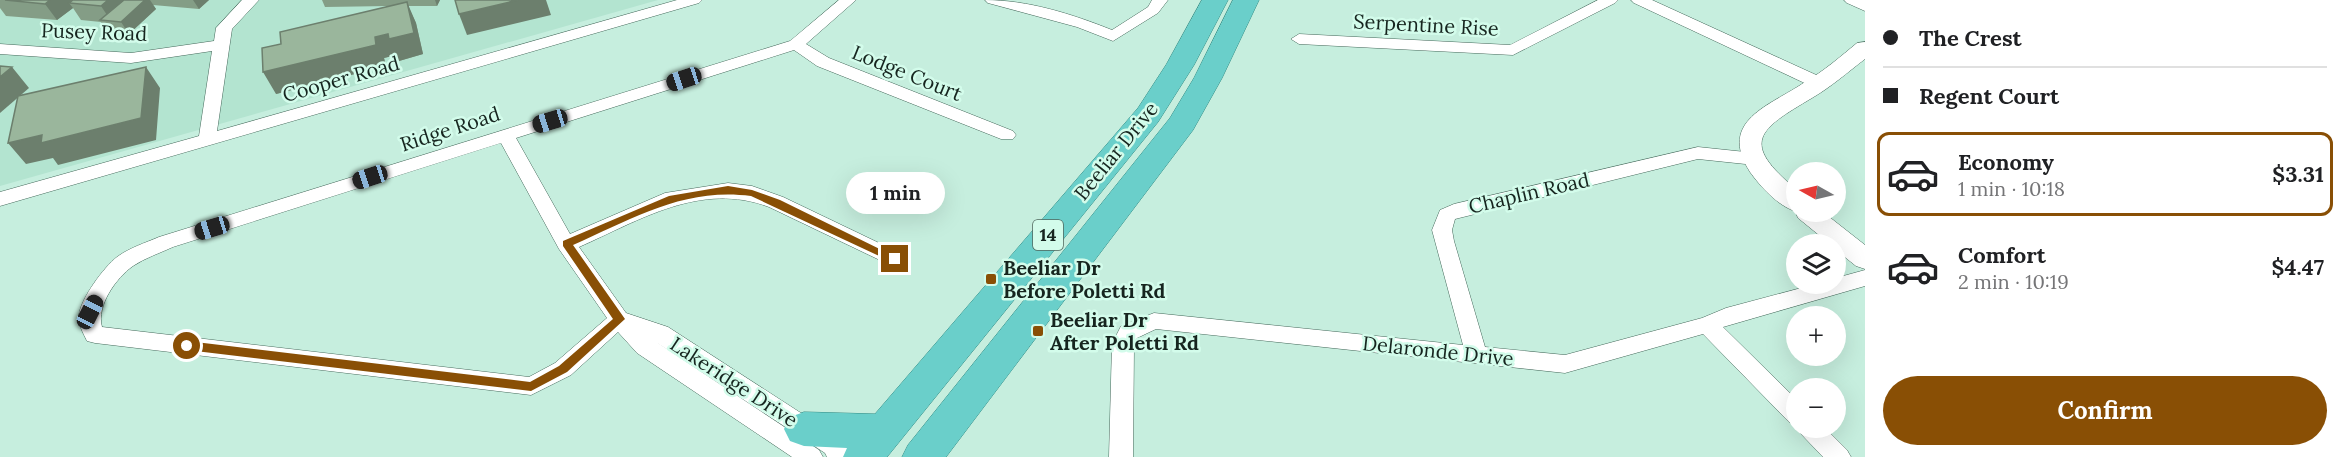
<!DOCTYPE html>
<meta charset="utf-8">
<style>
:root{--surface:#fff;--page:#f2f2f2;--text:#202124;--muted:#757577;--line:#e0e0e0;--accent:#894f05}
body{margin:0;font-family:Lora,serif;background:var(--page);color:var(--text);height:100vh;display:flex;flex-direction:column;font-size:22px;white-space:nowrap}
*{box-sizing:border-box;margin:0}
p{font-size:20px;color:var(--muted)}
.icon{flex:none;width:33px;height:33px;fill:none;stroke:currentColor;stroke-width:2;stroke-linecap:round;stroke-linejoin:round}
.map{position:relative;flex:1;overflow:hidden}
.details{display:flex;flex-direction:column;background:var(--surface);width:480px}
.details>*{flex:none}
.top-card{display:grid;align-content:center;height:132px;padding:0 18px;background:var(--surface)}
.needle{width:39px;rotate:278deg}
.buttons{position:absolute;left:1786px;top:162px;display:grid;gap:12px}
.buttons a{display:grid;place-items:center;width:60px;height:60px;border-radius:50%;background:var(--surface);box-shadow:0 6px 24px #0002;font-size:30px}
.end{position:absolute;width:27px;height:27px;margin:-14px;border:8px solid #894f05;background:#fff;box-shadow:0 0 0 3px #fff}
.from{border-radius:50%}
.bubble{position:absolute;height:42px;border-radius:21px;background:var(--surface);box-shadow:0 6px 24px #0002;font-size:20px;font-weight:800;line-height:42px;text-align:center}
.car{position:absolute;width:18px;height:36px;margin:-18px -9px;border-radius:8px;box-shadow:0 0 4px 2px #0007;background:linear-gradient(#222 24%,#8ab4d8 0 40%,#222 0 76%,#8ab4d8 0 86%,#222 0)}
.top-card b{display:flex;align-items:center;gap:21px;height:57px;font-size:22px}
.top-card b+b{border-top:2px solid var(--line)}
.top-card i{width:15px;height:15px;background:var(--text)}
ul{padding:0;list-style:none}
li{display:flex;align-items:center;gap:18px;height:84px;margin:0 12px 9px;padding:0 6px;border:3px solid transparent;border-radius:12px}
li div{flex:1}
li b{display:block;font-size:22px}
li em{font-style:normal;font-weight:800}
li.active{border-color:var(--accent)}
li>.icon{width:54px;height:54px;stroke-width:1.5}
.primary-button{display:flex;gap:12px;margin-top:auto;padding:12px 18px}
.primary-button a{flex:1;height:69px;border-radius:36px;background:var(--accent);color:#fff;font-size:24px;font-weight:800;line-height:69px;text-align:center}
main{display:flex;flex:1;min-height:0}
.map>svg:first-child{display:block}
</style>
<main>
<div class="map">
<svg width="1865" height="457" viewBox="0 0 1865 457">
<rect width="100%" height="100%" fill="#c6eede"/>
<!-- built -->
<polygon fill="#b3e4d0" points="0,0 658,0 0,186"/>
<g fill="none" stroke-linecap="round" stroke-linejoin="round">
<!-- minor casing -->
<g stroke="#45695b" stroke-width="1">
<g id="minor">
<polygon points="242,0 259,0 232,29 217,131 677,0 702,0 699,3 0,206 0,192 199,136 212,51 131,63 0,54 0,44 131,53 214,41 216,28"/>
<path d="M839,0h17l-50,44 23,14 184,73 3,4 -3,4h-12l-184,-73 -23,-16 -278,88 54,96 95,-41 63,-10 24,3 31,11 119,57 3,5 -3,5 -7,2 -7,-2 -119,-57c-68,-26 -129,13 -190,40l47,66 42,14 173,112 12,18h-26l-2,-4 -175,-115 169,112 4,7h-31l-155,-104 -19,-21 -47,43 -40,20 -436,-52 -8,-2c-4,-8 -9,-17 -8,-26 2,-17 25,-48 38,-58 12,-9 28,-14 42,-20l631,-196zM501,143l58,106 48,69 -52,45 -26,14 -427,-50c-6,-21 14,-49 31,-61 12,-8 27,-13 40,-19z"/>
<path d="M985,0c43,0 87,14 127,30l36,-23 4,-7h16l-10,13 -45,28 -36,-14 -89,-24z"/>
<polygon points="1598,0 1618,0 1615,3 1513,55 1299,44 1291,39 1299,34 1510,45"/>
<polygon points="1631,0 1652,0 1825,79 1827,83 1825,87 1813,87 1634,3"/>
<polygon points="1844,0 1865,0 1865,11 1847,3"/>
<polygon points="1698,147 1755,153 1761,155 1764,159 1761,163 1755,165 1698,159 1455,219 1452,230 1454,241 1485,347 1565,355 1702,318 1726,308 1816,284 1836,284 1836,278 1865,270 1865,286 1723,327 1797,400 1797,425 1789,422 1703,334 1565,373 1156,329 1137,338 1134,344 1133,457 1109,457 1112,344 1121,326 1154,313 1463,345 1432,230 1440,210 1454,204"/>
<polygon points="1798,428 1825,428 1847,450 1851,457 1823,457 1802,435"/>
</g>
</g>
<!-- tertiary casing -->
<g stroke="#45695b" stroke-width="1">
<path id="tertiary" d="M1865,42v17c-17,13 -34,28 -53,39 -54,32 -73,44 -15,92v22h26l42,33v24l-9,-3 -20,-16v-6h-6l-32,-26 -3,-7c-17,-5 -35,-25 -45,-39 -33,-52 20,-66 55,-90 19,-11 35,-25 52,-39z"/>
</g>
<!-- trunk casing -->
<g stroke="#348c85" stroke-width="1">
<g id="trunk">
<polygon points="1202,0 1228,0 1194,65 1158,122 887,457 843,457 847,448 804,446 790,441 784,429 790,417 804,412 875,414 1138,108 1166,65"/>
<polygon points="1233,0 1259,0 1222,78 1193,130 946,457 902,457 908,445 1170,118 1194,78"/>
</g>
</g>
<!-- minor -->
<use href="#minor" fill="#fff" fill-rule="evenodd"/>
<!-- tertiary -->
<use href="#tertiary" fill="#fff" fill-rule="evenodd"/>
<!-- trunk -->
<use href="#trunk" fill="#6acfca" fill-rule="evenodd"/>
</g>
<!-- wall -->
<g fill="#849d86">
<polygon points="0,0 209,0 199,9 153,5 156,9 129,34 108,32 101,22 81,20 73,8 57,20 6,16 0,8"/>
<polygon points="322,0 440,0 437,6 408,6 416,23 423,54 399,61 396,55 384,58 386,66 276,94 281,44 389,6 325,7"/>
</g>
<!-- shaded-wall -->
<g fill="#6c7f6d">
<polygon points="50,0 83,0 69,3 73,8 57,20 45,4"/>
<polygon points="108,0 138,0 111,21 101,6"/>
<polygon points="145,0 150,0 156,9 129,34 121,22"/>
<polygon points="193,0 209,0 199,9"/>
<polygon points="435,0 440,0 437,6"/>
<polygon points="518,0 546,0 551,15 467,35 459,14"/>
<polygon points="407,2 416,23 423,54 399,61 396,55 384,58 386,66 276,94 263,72 375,37 388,34"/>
<polygon points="12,67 29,88 0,113 0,77"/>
<polygon points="146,67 160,88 156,140 58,165 53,158 26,164 8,143 42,135"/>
</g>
<!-- building -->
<g fill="#9ab69c" stroke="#6c7f6d" stroke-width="1.5">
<polygon points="5,0 50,0 45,4"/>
<polygon points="73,0 108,0 101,6 69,3"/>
<polygon points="124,0 145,0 121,22 100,20"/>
<polygon points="455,0 518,0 459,14"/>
<polygon points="407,2 414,33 389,39 388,34 375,37 376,45 263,72 262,48 281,44 280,32"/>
<polygon points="0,66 12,67 0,77"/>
<polygon points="146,67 141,118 41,143 42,135 8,143 18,96"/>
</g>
<!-- route -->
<path fill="#894f05" d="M728,186l24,4 28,10 120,59 -5,4 -3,-1 -141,-66c-67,-9 -119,23 -178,49l52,74 -58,53 -36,19 -344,-41 -6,-4 6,-5 343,41 29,-16 54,-47 -50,-73v-5l106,-45z"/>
<!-- markers -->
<g fill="#894f05" stroke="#d3fceb" stroke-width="2">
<rect x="985" y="273" width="12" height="12" rx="3"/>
<rect x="1032" y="325" width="12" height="12" rx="3"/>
</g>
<g text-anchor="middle" stroke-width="5" stroke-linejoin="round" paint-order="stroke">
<!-- shield labels -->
<rect fill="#d3fceb" stroke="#4f665c" stroke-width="1.5" x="1033" y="220" width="30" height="30" rx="4.5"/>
<g font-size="18" font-weight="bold" fill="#16251f">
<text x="1048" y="241">14</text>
</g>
<!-- street labels -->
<g font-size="20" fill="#16251f" stroke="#d3fceb">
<text transform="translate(1426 25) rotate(3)" y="7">Serpentine Rise</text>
<text transform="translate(94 32) rotate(2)" y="7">Pusey Road</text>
<text transform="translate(907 73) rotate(22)" y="7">Lodge Court</text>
<text transform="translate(341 79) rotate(-16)" y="7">Cooper Road</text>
<text transform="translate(450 129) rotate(-18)" y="7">Ridge Road</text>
<text transform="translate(1116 151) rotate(-51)" y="7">Beeliar Drive</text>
<text transform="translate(1529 193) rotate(-13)" y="7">Chaplin Road</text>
<text transform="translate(1438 351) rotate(6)" y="7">Delaronde Drive</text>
<text transform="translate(734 382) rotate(33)" y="7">Lakeridge Drive</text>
</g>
<!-- poi labels -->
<g font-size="20" font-weight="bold" fill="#16251f" stroke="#d3fceb" text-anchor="start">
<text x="1003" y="275">Beeliar Dr<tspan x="1003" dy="23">Before Poletti Rd</tspan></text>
<text x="1050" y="327">Beeliar Dr<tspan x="1050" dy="23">After Poletti Rd</tspan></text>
</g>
</g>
</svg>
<div class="buttons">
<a><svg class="needle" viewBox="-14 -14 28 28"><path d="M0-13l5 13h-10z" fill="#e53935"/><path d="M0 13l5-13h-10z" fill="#757577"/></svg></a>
<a><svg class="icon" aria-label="layers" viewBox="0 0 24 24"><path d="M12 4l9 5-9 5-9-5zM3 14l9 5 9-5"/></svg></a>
<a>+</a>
<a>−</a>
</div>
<i class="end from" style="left:187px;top:346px"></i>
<i class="end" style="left:895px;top:259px"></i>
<div class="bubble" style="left:846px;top:172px;width:99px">1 min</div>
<i class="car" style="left:684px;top:79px;rotate:252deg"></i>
<i class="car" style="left:550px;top:121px;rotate:253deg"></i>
<i class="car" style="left:370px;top:177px;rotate:252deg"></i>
<i class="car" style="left:212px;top:228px;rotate:253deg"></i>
<i class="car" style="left:90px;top:312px;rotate:27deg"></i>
</div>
<section class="details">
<div class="top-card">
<b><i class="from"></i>The Crest</b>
<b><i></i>Regent Court</b>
</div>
<ul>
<li class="active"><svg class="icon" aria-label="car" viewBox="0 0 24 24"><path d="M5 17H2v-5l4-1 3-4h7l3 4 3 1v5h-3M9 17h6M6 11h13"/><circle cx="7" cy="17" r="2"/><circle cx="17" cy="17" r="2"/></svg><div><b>Economy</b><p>1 min · 10:18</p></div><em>$3.31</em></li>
<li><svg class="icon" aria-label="car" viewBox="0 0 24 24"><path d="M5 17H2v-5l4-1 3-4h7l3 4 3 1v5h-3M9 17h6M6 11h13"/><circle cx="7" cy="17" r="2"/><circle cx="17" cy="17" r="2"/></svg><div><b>Comfort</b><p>2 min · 10:19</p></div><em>$4.47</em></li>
</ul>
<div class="primary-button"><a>Confirm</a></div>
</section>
</main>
